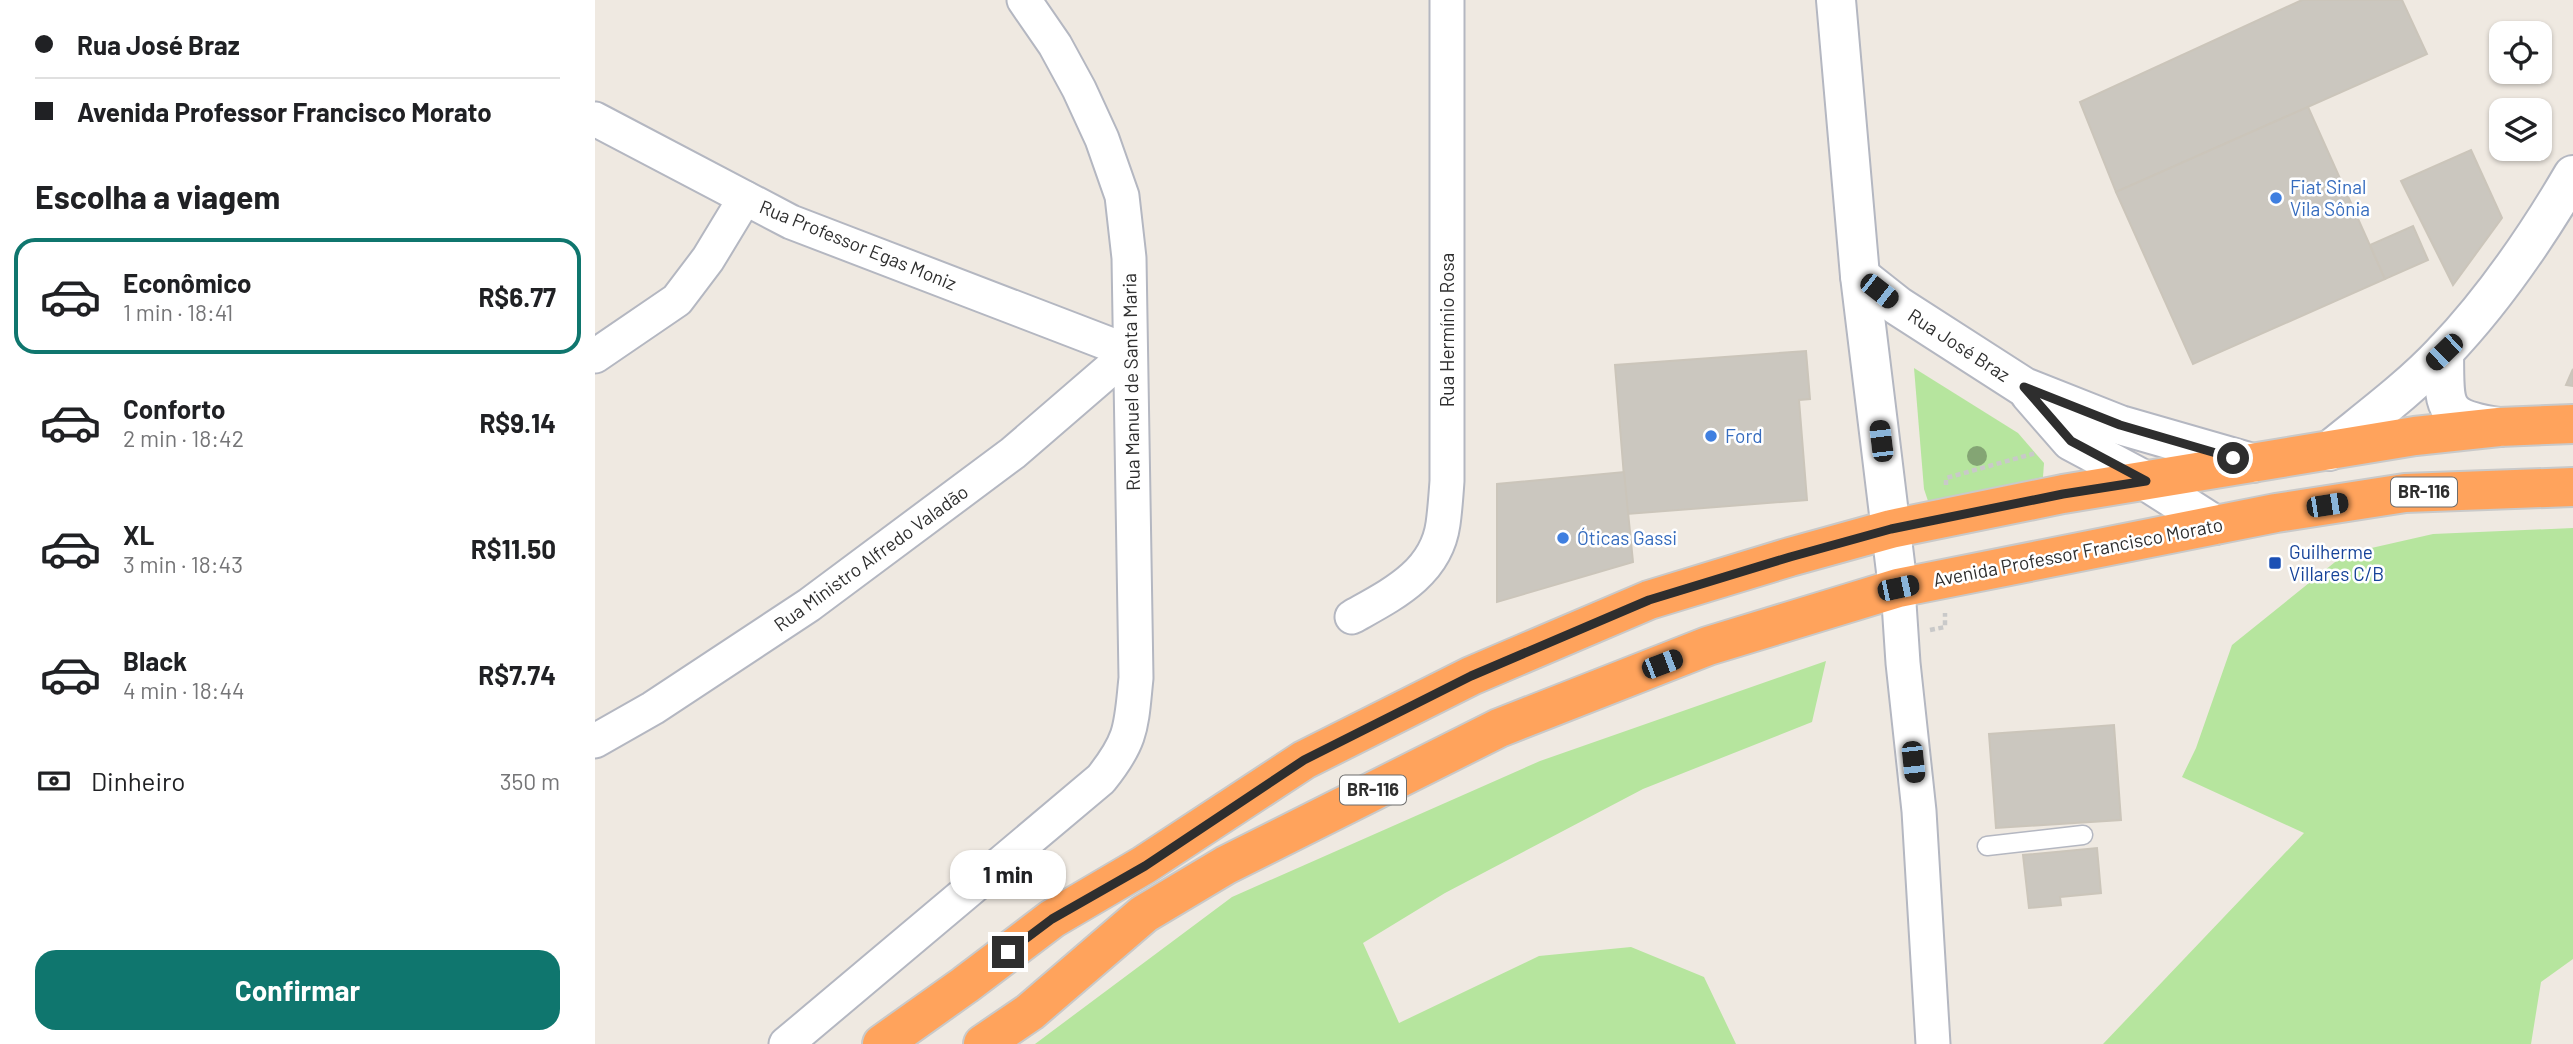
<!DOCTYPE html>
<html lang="pt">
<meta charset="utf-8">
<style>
:root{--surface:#fff;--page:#f2f2f2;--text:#202124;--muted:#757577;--line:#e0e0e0;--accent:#0f766e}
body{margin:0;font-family:Barlow,sans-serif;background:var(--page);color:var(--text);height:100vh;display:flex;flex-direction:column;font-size:26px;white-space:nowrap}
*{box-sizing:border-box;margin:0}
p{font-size:23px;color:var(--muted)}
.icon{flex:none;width:38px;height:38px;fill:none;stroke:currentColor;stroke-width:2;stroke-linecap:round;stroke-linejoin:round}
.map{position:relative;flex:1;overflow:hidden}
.side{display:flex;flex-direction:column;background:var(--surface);width:595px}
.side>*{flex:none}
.top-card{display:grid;align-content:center;height:154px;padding:0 35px;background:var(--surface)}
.tools{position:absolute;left:1894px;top:21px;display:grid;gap:14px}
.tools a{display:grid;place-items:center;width:63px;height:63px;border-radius:14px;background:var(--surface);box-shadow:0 2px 5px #0004;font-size:35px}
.end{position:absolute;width:32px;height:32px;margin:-16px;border:9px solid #2e2e2e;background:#fff;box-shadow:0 0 0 4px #fff}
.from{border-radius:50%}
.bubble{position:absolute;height:49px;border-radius:21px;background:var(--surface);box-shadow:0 2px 5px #0004;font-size:23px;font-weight:700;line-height:49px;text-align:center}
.car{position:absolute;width:21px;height:42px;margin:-21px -10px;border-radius:9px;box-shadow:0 0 5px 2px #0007;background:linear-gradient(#222 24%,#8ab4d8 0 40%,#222 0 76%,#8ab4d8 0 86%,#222 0)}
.top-card b{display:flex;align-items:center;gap:24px;height:66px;font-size:26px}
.top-card b+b{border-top:2px solid var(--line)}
.top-card i{width:18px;height:18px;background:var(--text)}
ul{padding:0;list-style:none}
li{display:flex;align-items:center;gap:21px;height:116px;margin:0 14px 10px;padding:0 21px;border:4px solid transparent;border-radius:21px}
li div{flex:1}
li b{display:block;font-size:26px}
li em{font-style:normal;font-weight:700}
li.on{border-color:var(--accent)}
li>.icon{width:63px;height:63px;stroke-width:1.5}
h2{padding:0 35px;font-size:32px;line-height:84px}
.pay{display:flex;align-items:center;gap:18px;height:77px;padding:0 35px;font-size:26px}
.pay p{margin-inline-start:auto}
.action{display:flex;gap:14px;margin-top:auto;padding:14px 35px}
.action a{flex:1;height:80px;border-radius:21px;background:var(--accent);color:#fff;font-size:28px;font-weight:700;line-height:80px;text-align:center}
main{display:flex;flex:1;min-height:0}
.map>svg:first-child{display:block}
</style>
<main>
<section class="side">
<div class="top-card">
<b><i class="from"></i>Rua José Braz</b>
<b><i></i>Avenida Professor Francisco Morato</b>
</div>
<h2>Escolha a viagem</h2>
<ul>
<li class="on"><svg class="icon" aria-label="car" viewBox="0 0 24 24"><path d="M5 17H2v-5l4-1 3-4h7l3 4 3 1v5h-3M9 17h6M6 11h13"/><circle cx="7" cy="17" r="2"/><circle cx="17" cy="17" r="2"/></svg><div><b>Econômico</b><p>1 min · 18:41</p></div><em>R$6.77</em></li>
<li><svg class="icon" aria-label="car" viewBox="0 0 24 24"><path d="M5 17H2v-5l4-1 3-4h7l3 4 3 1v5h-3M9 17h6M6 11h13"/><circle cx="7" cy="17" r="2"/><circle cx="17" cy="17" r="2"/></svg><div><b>Conforto</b><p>2 min · 18:42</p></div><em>R$9.14</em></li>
<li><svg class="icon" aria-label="car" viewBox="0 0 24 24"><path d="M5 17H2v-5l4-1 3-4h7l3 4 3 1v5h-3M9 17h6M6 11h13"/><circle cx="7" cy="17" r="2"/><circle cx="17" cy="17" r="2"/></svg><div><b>XL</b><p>3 min · 18:43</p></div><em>R$11.50</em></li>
<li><svg class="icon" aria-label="car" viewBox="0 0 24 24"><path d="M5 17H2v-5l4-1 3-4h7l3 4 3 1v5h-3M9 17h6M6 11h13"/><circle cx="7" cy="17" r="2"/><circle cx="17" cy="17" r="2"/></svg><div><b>Black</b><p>4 min · 18:44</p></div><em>R$7.74</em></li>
</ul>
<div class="pay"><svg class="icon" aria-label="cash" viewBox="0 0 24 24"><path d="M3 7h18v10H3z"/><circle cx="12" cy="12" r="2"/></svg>Dinheiro<p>350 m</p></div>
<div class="action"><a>Confirmar</a></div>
</section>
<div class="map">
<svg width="1978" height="1044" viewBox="0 0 1978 1044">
<rect width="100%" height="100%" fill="#efe9e1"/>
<!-- green -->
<g fill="#b6e59e">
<polygon points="1319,368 1423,433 1449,463 1448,477 1346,503 1334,504 1329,489"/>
<polygon points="1978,528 1978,959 1946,982 1936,1044 1508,1044 1709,833 1587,777 1601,748 1637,645 1750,554 1838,534"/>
<polygon points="1231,661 1217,722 1048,789 850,893 768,943 804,1023 944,956 1036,947 1109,977 1141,1044 440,1044 637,897 945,761"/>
</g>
<!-- building -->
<g fill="#cbc7bf" stroke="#cbc5ba" stroke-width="2">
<polygon points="1707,0 1807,0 1832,54 1521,192 1485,102"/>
<polygon points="1713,107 1790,279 1598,364 1521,192"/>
<polygon points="1876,150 1907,218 1858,285 1806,181"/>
<polygon points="1818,226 1833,260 1790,279 1775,245"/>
<polygon points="1211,351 1215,399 1204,400 1212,500 1032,514 1020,365"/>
<polygon points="1978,369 1978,386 1971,385"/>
<polygon points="1029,472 1038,562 902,602 902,484"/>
<polygon points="1519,725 1526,820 1401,828 1394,734"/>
<polygon points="1502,848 1506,893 1465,897 1466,905 1434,908 1428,855"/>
</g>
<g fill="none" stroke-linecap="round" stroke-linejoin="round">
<!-- lane casing -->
<g stroke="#b4b7c1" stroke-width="21">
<polyline id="lane" points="1392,846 1488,835"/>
</g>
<!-- street casing -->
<g stroke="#b4b7c1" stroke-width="37">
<g id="street">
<polyline points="0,119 196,222 535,352 418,453 214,605 58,708 0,741"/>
<polyline points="0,356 82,300 113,259 150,198"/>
<polyline points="1303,588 1308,663 1324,811 1338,1044"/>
<path d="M757,617c39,-22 84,-43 91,-93 2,-14 3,-29 4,-43v-481"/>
<path d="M191,1044l315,-265c32,-40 30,-53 35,-101l-7,-420 -7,-62 -20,-57 -23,-50 -24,-44 -31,-45"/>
</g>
</g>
<!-- secondary casing -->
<g stroke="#b4b7c1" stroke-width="42">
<g id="secondary">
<polyline points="1241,0 1265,276 1303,588"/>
<polyline points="1265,276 1303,306 1429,387 1525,425 1657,463"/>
<path d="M1849,352c1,55 -5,66 55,75"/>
<polyline points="1435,394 1476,441 1551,481 1620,525"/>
<path d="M1734,451c39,-32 80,-62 114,-98 51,-53 93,-115 130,-178"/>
</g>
</g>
<!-- highway casing -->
<g stroke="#c9c9c9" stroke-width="42">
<g id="highway">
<polyline points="287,1044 370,985 457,919 549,865 709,760 876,676 1054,600 1195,557 1296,529 1468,494 1820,436 1904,427 1978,424"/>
<polyline points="388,1044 435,1012 549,914 631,865 904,728 1113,646 1303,588 1681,513 1810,493 1978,487"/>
</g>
</g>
<!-- path -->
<g stroke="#c9c9c9" stroke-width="4.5" stroke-dasharray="5 3.5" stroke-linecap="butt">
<polyline points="1351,485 1351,478 1441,453"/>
<polyline points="1335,630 1350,627 1350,613"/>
</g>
<!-- lane -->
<use href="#lane" stroke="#fff" stroke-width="18"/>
<!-- street -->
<use href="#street" stroke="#fff" stroke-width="33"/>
<!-- secondary -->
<use href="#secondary" stroke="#fff" stroke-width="38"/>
<!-- highway -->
<use href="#highway" stroke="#ffa35c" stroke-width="38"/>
</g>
<!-- trees -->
<circle fill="#84a574" cx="1382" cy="456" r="10"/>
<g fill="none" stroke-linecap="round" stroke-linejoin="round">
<!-- route -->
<polyline stroke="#2e2e2e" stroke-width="9" points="413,952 457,919 550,866 709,760 876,676 1054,600 1195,557 1296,529 1468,494 1551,481 1476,441 1429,387 1525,425 1638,458"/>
</g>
<!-- markers -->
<g fill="#3f7fe0" stroke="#fff" stroke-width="2.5">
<circle cx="1681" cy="198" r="7"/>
<circle cx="1116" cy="436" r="7"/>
<circle cx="968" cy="538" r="7"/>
</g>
<rect fill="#1a4fb4" stroke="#fff" stroke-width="2.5" x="1673" y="556" width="14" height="14" rx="3.5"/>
<g text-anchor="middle" stroke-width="5" stroke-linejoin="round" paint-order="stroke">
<!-- shield labels -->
<g fill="#fff" stroke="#6d6d6d" stroke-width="2">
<rect x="1796" y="477.5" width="66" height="29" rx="5"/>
<rect x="745" y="775.5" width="66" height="29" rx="5"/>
</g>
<g font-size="18" font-weight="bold" fill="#2e2e2e">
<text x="1829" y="498">BR-116</text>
<text x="778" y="796">BR-116</text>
</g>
<!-- shop labels -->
<g font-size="19" fill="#366cbe" stroke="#fff" text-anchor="start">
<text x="1695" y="194">Fiat Sinal<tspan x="1695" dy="22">Vila Sônia</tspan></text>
<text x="1130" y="443">Ford</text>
<text x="982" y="545">Óticas Gassi</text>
</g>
<!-- street labels -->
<g font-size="19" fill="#2e2e2e" stroke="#fff">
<text transform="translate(263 245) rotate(22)" y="7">Rua Professor Egas Moniz</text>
<text transform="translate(852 330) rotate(-90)" y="7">Rua Hermínio Rosa</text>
<text transform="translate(1364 345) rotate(33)" y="7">Rua José Braz</text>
<text transform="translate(536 382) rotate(-91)" y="7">Rua Manuel de Santa Maria</text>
<text transform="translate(1483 552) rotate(-11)" y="7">Avenida Professor Francisco Morato</text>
<text transform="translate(276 558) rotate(-36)" y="7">Rua Ministro Alfredo Valadão</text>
</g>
<!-- transit labels -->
<g font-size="19" fill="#164399" stroke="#fff" text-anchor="start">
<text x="1694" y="559">Guilherme<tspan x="1694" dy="22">Villares C/B</tspan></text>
</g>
</g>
</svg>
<div class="tools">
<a><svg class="icon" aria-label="locate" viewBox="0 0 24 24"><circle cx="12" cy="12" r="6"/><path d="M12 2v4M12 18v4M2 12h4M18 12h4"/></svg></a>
<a><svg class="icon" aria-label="layers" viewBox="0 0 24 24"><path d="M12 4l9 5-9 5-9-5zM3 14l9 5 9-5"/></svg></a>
</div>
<i class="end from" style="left:1638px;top:458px"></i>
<i class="end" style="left:413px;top:952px"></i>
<div class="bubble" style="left:355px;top:850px;width:116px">1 min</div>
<i class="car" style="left:1284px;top:291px;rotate:128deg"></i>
<i class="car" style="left:1849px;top:352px;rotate:226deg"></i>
<i class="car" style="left:1286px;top:441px;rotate:353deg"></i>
<i class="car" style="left:1732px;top:505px;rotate:81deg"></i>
<i class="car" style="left:1303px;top:588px;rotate:78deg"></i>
<i class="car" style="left:1067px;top:664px;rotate:69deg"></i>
<i class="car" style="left:1318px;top:762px;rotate:174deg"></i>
</div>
</main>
